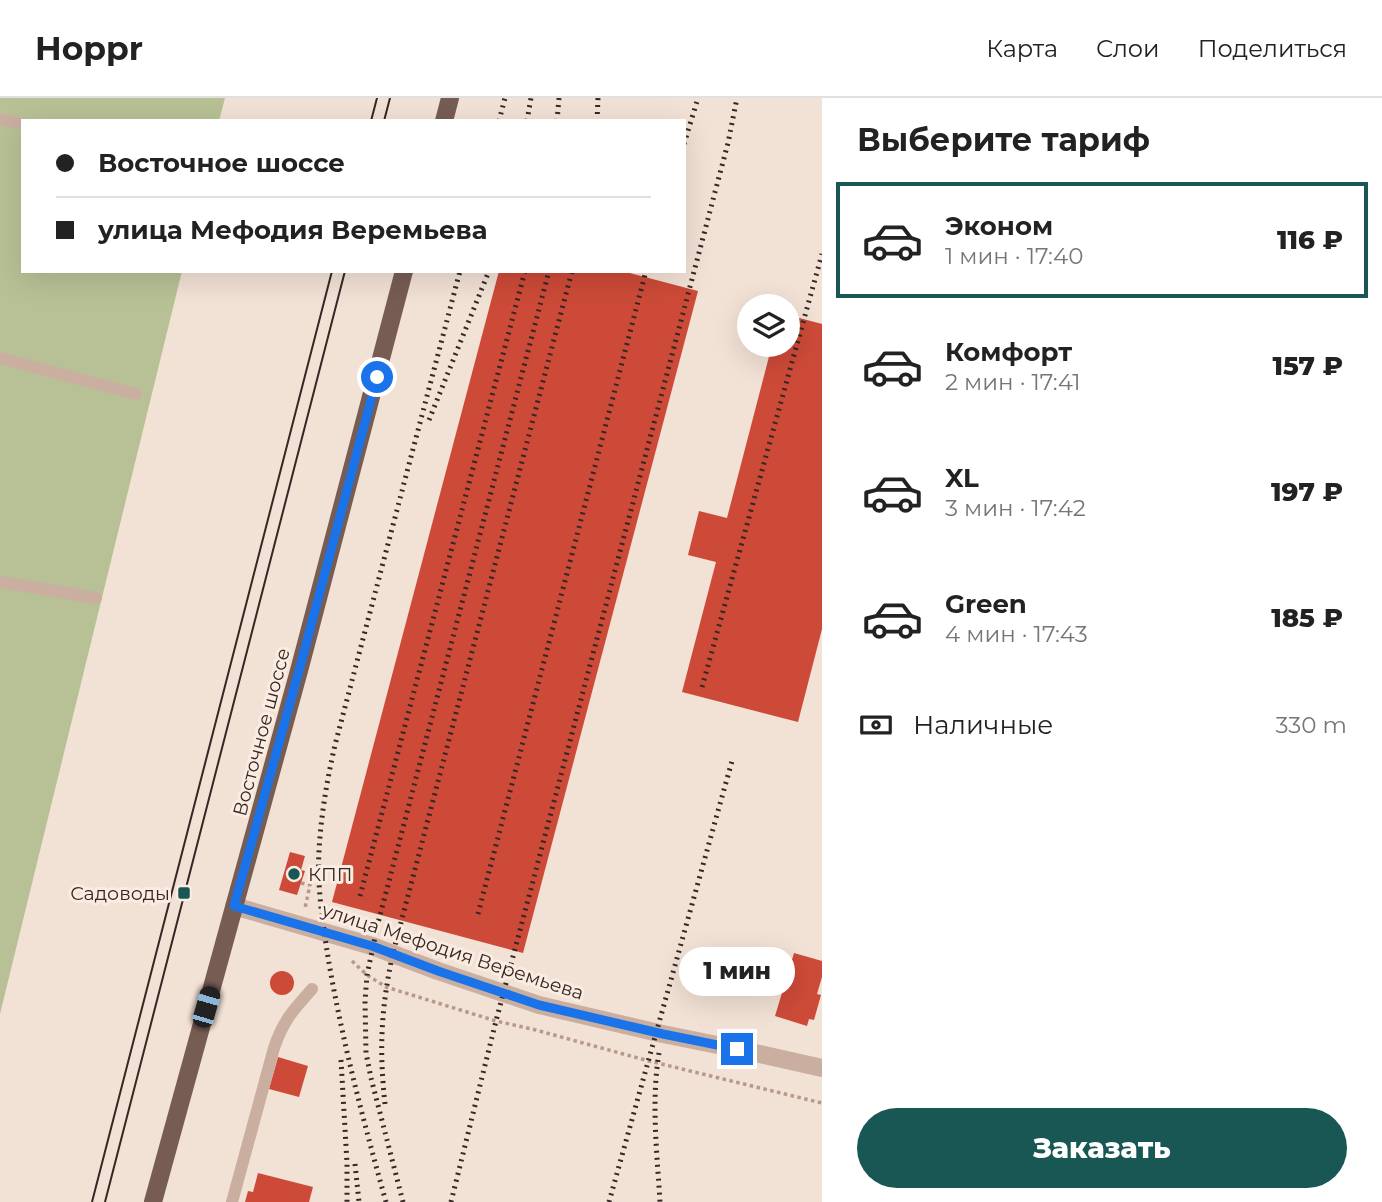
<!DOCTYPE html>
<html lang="ru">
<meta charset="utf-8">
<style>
:root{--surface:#fff;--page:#f6f6f6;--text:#222;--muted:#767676;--line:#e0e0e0;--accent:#185754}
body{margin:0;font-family:Montserrat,sans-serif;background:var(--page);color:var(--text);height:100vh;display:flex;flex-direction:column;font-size:26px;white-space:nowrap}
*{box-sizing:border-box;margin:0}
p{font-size:23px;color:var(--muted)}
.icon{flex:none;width:38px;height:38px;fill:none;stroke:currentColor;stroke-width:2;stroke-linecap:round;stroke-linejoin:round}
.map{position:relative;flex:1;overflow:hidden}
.details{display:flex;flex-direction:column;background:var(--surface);width:560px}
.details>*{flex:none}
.banner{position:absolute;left:21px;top:21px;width:665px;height:154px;border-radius:0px;box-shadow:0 7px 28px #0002;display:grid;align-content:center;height:154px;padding:0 35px;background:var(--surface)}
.tools{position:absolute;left:737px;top:196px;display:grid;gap:14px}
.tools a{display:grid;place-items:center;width:63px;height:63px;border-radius:50%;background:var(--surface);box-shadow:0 7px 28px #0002;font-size:35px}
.end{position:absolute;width:32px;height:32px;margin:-16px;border:9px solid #1a73e8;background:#fff;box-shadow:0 0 0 4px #fff}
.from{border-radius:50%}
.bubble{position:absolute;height:49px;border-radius:24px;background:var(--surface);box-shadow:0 7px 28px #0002;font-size:23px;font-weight:800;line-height:49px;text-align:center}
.car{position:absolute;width:21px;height:42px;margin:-21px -10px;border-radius:9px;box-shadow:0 0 5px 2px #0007;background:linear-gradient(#222 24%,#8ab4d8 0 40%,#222 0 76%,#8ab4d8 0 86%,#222 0)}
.banner b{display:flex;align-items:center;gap:24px;height:66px;font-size:26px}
.banner b+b{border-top:2px solid var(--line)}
.banner i{width:18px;height:18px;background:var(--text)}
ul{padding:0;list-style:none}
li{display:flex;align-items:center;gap:21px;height:116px;margin:0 14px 10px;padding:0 21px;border:4px solid transparent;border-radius:0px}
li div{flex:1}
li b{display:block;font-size:26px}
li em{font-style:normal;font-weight:800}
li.current{border-color:var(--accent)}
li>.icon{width:63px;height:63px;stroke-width:1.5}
h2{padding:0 35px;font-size:32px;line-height:84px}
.pay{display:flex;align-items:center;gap:18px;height:77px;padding:0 35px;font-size:26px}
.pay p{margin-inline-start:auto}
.primary-button{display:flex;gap:14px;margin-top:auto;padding:14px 35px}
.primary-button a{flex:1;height:80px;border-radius:42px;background:var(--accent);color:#fff;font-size:28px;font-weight:800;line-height:80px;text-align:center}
header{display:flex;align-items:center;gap:42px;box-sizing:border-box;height:98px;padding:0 35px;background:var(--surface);border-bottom:2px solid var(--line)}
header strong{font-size:33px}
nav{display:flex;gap:38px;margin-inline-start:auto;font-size:24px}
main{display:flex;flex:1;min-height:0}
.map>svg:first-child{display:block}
</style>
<header>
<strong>Hoppr</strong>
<nav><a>Карта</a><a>Слои</a><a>Поделиться</a></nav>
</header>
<main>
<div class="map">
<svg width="822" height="1104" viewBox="0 0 822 1104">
<rect width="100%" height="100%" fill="#f2e1d5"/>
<!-- green -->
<polygon fill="#b8c195" points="0,0 225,0 219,23 23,23 23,173 182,173 0,916"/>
<!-- building -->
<g fill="#cd4a38">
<polygon points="499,173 622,173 698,193 523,855 332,804"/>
<polygon points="788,217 822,226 822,531 798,624 682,594 716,464 688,457 699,413 727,420 772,247 788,247"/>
<polygon points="290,754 305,758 301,772 305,773 297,797 279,792"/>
<polygon points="794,855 822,863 822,879 817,896 821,897 814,922 809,921 807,928 775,918"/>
<circle cx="282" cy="885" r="12"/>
<polygon points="278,959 308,968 299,999 269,991"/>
<polygon points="258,1075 313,1089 309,1104 245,1104 248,1093 253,1094"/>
</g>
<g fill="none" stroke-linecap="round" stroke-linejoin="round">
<!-- path -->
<g stroke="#b6998b" stroke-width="3.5" stroke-dasharray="3.5 3.5" stroke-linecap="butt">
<polyline points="301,785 310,787 305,810"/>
<polyline points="352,863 367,877 386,889 496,923 532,931 649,963 822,1005"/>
</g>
<!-- service -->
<g stroke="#caafa1" stroke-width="12">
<polyline points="0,21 23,26"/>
<polyline points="0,260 136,296"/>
<polyline points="0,484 96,500"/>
<path d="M232,1104l42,-154c9,-27 19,-38 38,-59"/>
</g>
<!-- minor -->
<polyline stroke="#caafa1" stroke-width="18" points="234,808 372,848 438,873 539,907 663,936 737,951 822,970"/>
<!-- primary -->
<g stroke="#775c54" stroke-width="18">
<polyline points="444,23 450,0"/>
<polyline points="153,1104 300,569 404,173"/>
</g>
<!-- tram -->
<g stroke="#342724" stroke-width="2">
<polyline points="371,23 377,0"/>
<polyline points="384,23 390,0"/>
<polyline points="92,1104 332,173"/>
<polyline points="105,1104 345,173"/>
</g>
<!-- rail -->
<g stroke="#342724" stroke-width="5" stroke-dasharray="2 5" stroke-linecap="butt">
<polyline points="499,23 505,0"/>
<polyline points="527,23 531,0"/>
<polyline points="557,23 559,0"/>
<polyline points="597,23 598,0"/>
<polyline points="684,46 698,0"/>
<polyline points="429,322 489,173"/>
<polyline points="702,589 822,156"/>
<polyline points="360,798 525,173"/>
<polyline points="478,816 646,173"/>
<path d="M659,955c-8,49 -2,99 1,149"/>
<polyline points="341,962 347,1065 347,1104"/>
<path d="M385,1006c-6,-55 -4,-96 8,-151l179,-682"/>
<polyline points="355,1066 359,1104"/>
<path d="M386,1104c-22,-79 -43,-158 -57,-239 -6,-37 -12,-75 -10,-112 2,-36 8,-71 16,-106l125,-474"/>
<polyline points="403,1104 371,980 366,955 365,903 367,877 378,825 549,173"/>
<polyline points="451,1104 496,923 728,45 737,0"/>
<polyline points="609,1104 732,663"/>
</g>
</g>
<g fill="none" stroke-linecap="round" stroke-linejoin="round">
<!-- route -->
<polyline stroke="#1a73e8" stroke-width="9" points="377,279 300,569 234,808 372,848 438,873 539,907 663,936 737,951"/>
</g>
<!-- markers -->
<g fill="#185754" stroke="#faece1" stroke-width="2.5">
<circle cx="294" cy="776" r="7"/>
<rect x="177" y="788" width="14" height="14" rx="3.5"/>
</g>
<g text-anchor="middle" stroke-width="6" stroke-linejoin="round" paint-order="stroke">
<!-- street labels -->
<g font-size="19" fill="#342724" stroke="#faece1">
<text transform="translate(261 634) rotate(-75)" y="7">Восточное шоссе</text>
<text transform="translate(453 853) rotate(18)" y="7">улица Мефодия Веремьева</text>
</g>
<!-- poi labels -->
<g font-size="19" fill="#342724" stroke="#faece1" text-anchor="start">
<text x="308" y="783">КПП</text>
<text x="170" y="802" text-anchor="end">Садоводы</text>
</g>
</g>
</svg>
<div class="tools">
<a><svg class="icon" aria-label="layers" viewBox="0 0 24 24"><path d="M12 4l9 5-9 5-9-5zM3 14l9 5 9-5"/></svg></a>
</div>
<i class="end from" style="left:377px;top:279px"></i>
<i class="end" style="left:737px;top:951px"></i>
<div class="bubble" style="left:679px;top:849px;width:116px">1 мин</div>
<i class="car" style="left:206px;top:909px;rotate:16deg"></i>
<div class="banner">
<b><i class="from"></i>Восточное шоссе</b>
<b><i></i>улица Мефодия Веремьева</b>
</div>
</div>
<section class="details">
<h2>Выберите тариф</h2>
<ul>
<li class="current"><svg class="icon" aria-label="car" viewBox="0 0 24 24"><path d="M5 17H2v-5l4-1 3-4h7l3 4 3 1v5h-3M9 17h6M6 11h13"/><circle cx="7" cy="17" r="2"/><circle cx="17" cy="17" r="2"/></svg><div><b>Эконом</b><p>1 мин · 17:40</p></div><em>116 ₽</em></li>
<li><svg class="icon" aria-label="car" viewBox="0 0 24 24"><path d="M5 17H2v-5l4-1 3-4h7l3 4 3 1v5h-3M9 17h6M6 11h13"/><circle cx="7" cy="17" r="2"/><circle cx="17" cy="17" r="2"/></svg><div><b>Комфорт</b><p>2 мин · 17:41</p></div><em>157 ₽</em></li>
<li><svg class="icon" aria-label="car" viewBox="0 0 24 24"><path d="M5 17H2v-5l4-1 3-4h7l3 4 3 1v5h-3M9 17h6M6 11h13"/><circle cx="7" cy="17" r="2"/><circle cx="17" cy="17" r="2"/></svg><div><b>XL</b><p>3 мин · 17:42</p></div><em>197 ₽</em></li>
<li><svg class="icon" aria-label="car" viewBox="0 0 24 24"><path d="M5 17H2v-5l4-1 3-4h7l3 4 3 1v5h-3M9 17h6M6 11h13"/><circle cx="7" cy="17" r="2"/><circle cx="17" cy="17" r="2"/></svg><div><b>Green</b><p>4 мин · 17:43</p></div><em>185 ₽</em></li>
</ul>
<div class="pay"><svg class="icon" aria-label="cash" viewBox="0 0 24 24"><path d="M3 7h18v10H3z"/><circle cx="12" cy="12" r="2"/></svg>Наличные<p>330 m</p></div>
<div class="primary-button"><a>Заказать</a></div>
</section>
</main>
